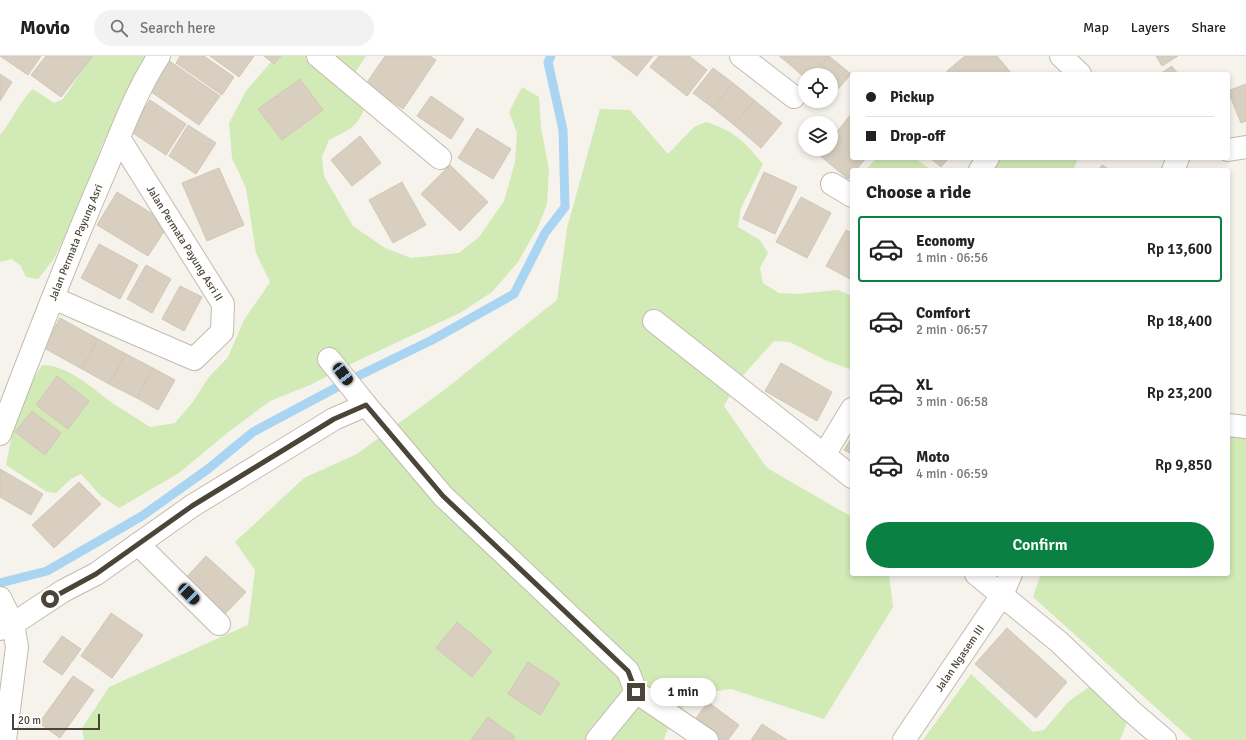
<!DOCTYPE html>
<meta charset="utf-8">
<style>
:root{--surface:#fff;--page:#f2f2f2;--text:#222;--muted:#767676;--line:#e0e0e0;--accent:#0b8043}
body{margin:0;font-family:Signika,sans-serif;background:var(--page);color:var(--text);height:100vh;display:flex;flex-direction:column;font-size:15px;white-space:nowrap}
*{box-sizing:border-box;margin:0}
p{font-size:13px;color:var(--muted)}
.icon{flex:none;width:22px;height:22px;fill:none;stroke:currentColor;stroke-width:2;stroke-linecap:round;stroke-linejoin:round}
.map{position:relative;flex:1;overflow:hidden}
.drawer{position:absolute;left:850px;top:112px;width:380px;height:408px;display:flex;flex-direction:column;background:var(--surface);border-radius:4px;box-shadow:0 2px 6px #0003}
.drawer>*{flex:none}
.guide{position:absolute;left:850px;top:16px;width:380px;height:88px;border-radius:4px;box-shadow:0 2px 6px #0003;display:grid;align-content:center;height:88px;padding:0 16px;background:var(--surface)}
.fabs{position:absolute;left:798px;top:12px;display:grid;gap:8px}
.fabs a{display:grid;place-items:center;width:40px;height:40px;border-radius:50%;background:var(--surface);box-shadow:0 2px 6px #0003;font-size:20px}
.scale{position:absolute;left:12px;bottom:10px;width:88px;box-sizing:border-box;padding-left:4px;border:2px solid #4b4439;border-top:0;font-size:11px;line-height:14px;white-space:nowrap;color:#4b4439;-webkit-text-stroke:3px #fff;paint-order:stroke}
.end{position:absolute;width:18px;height:18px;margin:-9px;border:5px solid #4b4439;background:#fff;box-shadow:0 0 0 2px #fff}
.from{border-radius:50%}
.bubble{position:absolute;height:28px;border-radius:14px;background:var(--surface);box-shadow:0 2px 6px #0003;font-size:13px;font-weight:600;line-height:28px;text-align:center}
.car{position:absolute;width:12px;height:24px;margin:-12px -6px;border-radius:5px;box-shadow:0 0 3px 1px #0007;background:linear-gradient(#222 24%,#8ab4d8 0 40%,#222 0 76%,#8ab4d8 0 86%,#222 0)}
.guide b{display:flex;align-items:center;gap:14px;height:38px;font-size:15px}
.guide b+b{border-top:1px solid var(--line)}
.guide i{width:10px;height:10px;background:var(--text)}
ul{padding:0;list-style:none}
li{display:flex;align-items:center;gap:12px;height:66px;margin:0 8px 6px;padding:0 8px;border:2px solid transparent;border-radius:4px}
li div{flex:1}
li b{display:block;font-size:15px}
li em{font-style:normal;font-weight:600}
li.selected{border-color:var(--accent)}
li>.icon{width:36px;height:36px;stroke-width:1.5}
h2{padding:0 16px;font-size:18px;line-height:48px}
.cta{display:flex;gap:8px;margin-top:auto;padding:8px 16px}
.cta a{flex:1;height:46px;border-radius:24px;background:var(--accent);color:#fff;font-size:16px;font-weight:600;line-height:46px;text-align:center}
header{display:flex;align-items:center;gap:24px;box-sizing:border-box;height:56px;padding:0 20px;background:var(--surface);border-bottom:1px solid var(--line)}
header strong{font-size:19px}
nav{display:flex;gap:22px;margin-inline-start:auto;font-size:14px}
.search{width:280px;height:36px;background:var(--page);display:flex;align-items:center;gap:10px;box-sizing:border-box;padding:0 14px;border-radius:22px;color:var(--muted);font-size:15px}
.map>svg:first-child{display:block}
</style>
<header>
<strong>Movio</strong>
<div class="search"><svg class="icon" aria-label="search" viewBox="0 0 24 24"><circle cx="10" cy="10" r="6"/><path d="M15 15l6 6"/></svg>Search here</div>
<nav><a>Map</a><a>Layers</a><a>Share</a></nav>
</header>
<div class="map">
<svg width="1246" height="684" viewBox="0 0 1246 684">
<rect width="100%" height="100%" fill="#f6f3ec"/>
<!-- green -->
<g fill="#d2eab5">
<path d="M92,0h55l-29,65 -16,24 -27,73 -22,42 -15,19 -12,-2 -5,-11 -9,-7 -12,3v-127c13,-15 19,-33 33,-46l21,14 9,-4z"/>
<path d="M276,0h90l-14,21 15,24c-8,25 -16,28 -38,39l-7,17 2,19 29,50 32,22 26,10 48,-5 20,-16 25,-36 11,-39 2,-29 -8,-21 13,-25 17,10 2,31 8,42 -2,34 -8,21 -21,37 -26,30 -32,21 -103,48 -47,24 -40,16 -44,33 -47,39 -60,35 -19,-13 -19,-21 -10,5 -15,14 -9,-1 -41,-27c8,-41 13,-64 36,-100 27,0 52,25 73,40 12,7 23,14 35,22l25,-4 17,-20 17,-26 19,-20 16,-37 26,-38 -14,-29 -10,-65 -14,-30 -3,-35 17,-32z"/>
<path d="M600,53l30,1 38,44 26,-27 12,-5c30,10 37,18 57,42l-22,44 -3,19 22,13 8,13 -8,15 3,15 16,10 18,1 41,-4 14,6v74l-27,-10 -35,-18 -16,-1 -36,40 -14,25 43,62 85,49v57h37l4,33 -69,112 -93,-30 -40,6 -25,38 -2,7h-580l-2,-12 27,-41 139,-62 7,-55 -20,-28 69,-64 53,-24 91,-67 109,-87 10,-72z"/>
<polygon points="877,102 915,102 931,114 865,114"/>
<polygon points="979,102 1078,102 1073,114 965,114"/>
<polygon points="1228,374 1246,377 1246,684 1192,684 1033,541 1041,518 1228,518"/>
<polygon points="971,618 1033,676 1044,674 1069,645 1089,631 1128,664 1120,684 923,684"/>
</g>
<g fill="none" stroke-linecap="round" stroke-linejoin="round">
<!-- stream -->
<polyline stroke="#a9d4f2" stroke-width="9" points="0,527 47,515 142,460 208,413 253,376 358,320 432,284 514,238 545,177 565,151 563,74 548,6 551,0"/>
</g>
<!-- building -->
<g fill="#d8cfc1" stroke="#d3c7b4">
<polygon points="0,0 41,0 28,19"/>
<polygon points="46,0 93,0 61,41 31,19"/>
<polygon points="180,0 204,0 234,21 222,39 176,7"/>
<polygon points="210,0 254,0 239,21"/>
<polygon points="264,0 281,0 274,8"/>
<polygon points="385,0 430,0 436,4 403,53 366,28"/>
<polygon points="611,0 653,0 637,20"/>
<polygon points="659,0 689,0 707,14 687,40 650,11"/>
<polygon points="779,0 794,0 788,7"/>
<polygon points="794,0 829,0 813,19 805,19 805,22 788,7"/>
<polygon points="829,0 851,18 831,41 831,19 813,19"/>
<polygon points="965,0 997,0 1012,18 949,18 947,15"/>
<polygon points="1156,0 1178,0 1162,10"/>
<polygon points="168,4 220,40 199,69 147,33"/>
<polygon points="1172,10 1178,18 1160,18"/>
<polygon points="713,12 733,27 713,52 693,37"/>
<polygon points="0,18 12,26 0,45"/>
<polygon points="300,23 323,54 282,84 258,53"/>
<polygon points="733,27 754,44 734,69 713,52"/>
<polygon points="1246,28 1246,65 1241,67 1228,35"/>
<polygon points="431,40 464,63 451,83 417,60"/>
<polygon points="150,44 186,68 166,99 130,75"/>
<polygon points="754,44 782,67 761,92 734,69"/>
<polygon points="852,57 852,102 866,102 856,114 852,114 852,119 848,123 818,98 822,93 831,93 831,83"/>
<polygon points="188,69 216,87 196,118 169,100"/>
<polygon points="477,72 511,93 493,123 458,102"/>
<polygon points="360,80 381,107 352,130 331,104"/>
<polygon points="930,102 949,102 941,111"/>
<polygon points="450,109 488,146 460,175 421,138"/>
<polygon points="1102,109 1110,114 1099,114"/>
<polygon points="219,112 244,169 207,185 182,127"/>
<polygon points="764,116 797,131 775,178 743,163"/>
<polygon points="402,126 426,169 393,187 369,144"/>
<polygon points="117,136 169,168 148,200 97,169"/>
<polygon points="801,141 831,157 807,202 776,186"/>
<polygon points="846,174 852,177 852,224 826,210"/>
<polygon points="99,188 138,209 120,243 81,222"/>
<polygon points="146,209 171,223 152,257 127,243"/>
<polygon points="180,230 202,241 184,275 162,263"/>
<polygon points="60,262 98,283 82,313 44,292"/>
<polygon points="98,283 126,298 109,328 82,313"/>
<polygon points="126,298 153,312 137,342 109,328"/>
<polygon points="781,307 832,336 817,365 765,335"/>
<polygon points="153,312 175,324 158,354 137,342"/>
<polygon points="57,320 89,345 68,373 36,349"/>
<polygon points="32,355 61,377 45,399 15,376"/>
<polygon points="852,381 852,398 844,394"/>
<polygon points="0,413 43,438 31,459 0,441"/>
<polygon points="79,426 101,448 54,492 32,469"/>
<polygon points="206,500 246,536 222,561 183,525"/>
<polygon points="111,557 143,579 112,622 81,600"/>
<polygon points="457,566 492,595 472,621 436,592"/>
<polygon points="1007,572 1067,626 1036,662 975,608"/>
<polygon points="62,580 81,593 62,619 43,606"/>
<polygon points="528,606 560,627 540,659 508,638"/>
<polygon points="73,620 94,634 60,682 39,667"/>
<polygon points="708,646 739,669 728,684 710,684 690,670"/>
<polygon points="488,661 515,681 513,684 471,684"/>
<polygon points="762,668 787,684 751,684"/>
</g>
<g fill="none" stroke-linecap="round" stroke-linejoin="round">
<!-- street casing -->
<g stroke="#c2bbae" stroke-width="24">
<g id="street">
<polyline points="318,0 440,102"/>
<polyline points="741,0 794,41"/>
<polyline points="1061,0 1080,18"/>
<polyline points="1228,94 1246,91"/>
<polyline points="980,114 988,102"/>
<polyline points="1173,114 1178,102"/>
<polyline points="832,128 852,140"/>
<polyline points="53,242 194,303 222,276 223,248 119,82"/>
<polyline points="654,265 852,421"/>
<polyline points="329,303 366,349 443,440 628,615 636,636 707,684"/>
<polyline points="1228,369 1246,371"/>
<path id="s1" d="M0,378c34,-88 67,-176 105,-263 16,-38 31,-80 54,-115"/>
<polyline points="824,399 852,353"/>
<polyline points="138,488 219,568"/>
<polyline points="976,518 1059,586 1130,654 1165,684"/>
<polyline points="0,542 13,568 17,591 5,684"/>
<polyline points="0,573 13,568 63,535 96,518 192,450 334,363 366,349"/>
<polyline points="597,684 636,636"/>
<path id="s2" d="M904,684l98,-145 9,-21"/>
</g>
</g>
<!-- street -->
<use href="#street" stroke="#fff" stroke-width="22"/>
</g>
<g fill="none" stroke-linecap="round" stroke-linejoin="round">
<!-- route -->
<polyline stroke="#4b4439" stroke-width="5" points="50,543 96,518 192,450 334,363 366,349 443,440 628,615 636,636"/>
</g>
<g text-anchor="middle" stroke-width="3" stroke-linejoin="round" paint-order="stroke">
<!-- street labels -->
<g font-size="11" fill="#4b4439" stroke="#fff">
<text dy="4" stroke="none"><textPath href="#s1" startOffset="206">Jalan Permata Payung Asri</textPath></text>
<text transform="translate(185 187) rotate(58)" y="4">Jalan Permata Payung Asri II</text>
<text dy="4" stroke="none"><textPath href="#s2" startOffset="99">Jalan Ngasem III</textPath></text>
</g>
</g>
</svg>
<div class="fabs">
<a><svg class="icon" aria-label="locate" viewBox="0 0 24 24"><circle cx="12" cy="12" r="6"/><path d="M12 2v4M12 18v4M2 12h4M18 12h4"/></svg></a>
<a><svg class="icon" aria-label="layers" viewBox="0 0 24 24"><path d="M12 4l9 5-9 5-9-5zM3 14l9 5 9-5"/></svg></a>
</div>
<div class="scale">20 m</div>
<i class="end from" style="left:50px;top:543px"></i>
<i class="end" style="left:636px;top:636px"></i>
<div class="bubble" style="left:650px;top:622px;width:66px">1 min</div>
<i class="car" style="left:343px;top:318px;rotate:143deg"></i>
<i class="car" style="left:189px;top:538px;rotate:135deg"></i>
<div class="guide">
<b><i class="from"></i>Pickup</b>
<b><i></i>Drop-off</b>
</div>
<section class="drawer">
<h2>Choose a ride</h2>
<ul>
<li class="selected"><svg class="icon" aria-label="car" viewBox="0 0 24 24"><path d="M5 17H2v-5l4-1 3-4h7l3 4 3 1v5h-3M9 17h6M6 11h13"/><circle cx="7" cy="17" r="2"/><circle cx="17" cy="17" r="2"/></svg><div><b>Economy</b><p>1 min · 06:56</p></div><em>Rp 13,600</em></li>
<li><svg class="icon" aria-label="car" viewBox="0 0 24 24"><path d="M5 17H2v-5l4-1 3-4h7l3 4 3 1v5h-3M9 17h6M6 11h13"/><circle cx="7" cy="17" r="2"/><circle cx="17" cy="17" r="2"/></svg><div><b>Comfort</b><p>2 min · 06:57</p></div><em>Rp 18,400</em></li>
<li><svg class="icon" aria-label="car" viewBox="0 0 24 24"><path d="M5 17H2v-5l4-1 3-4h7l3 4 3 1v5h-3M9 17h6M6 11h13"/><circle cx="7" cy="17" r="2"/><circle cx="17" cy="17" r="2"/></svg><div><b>XL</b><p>3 min · 06:58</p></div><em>Rp 23,200</em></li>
<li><svg class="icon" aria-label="car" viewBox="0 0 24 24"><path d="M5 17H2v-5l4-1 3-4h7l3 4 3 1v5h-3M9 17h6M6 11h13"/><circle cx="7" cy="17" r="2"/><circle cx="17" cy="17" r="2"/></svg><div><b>Moto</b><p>4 min · 06:59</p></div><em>Rp 9,850</em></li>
</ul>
<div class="cta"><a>Confirm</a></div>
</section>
</div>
